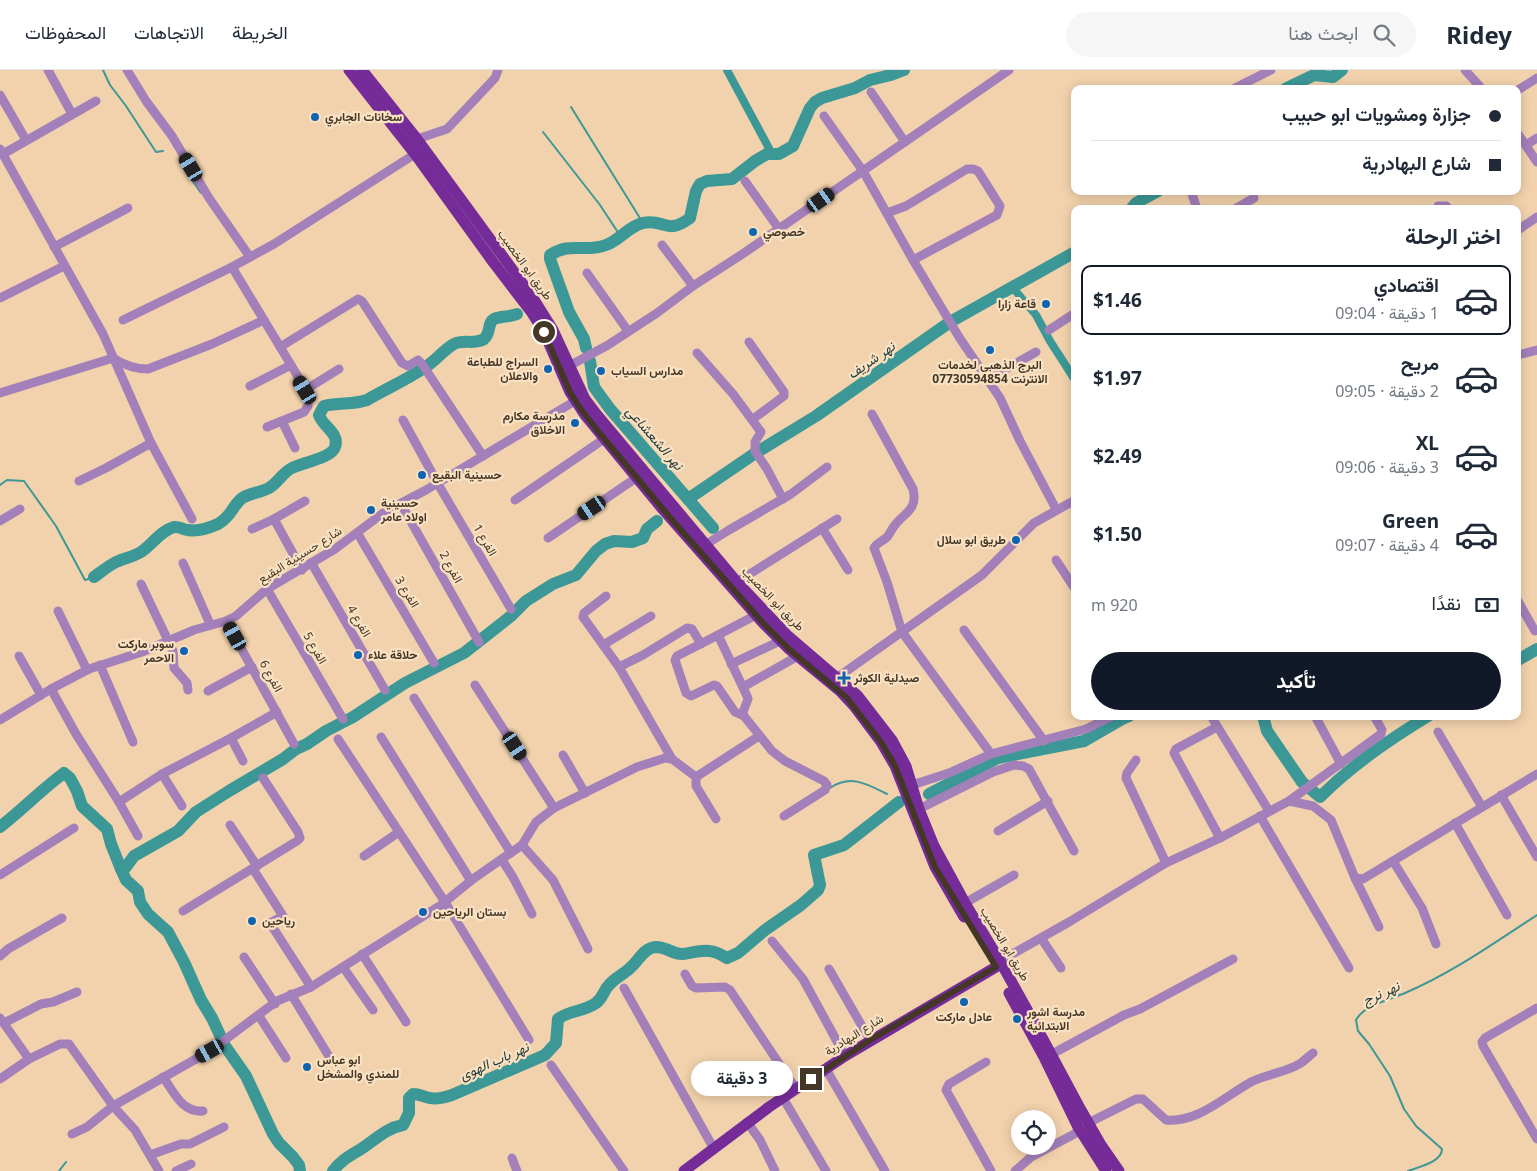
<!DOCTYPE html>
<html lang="ar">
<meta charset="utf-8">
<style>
:root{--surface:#fff;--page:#f6f6f7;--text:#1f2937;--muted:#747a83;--line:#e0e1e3;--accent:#111827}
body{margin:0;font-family:"Noto Sans",Vazirmatn,sans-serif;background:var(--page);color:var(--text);direction:rtl;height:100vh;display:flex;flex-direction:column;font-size:19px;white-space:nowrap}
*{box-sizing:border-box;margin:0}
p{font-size:16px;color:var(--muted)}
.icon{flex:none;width:28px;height:28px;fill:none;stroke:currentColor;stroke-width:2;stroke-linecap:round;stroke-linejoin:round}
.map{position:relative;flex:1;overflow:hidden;direction:ltr}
.drawer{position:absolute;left:1071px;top:135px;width:450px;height:515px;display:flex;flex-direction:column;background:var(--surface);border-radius:10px;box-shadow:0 2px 12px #0003;direction:rtl}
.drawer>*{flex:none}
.banner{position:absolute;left:1071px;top:15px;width:450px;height:110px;border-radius:10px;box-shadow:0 2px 12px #0003;direction:rtl;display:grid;align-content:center;height:110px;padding:0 20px;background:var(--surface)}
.tools{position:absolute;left:1011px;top:1040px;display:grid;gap:10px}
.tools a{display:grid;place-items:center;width:45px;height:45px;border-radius:50%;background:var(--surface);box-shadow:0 2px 12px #0003;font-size:25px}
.end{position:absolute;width:22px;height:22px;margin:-11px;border:6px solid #443727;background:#fff;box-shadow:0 0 0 2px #fff}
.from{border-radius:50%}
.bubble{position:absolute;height:35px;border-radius:18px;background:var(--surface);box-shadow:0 2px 12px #0003;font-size:16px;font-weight:700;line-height:35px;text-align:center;direction:rtl}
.car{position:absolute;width:15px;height:30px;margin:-15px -8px;border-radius:6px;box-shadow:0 0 4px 1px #0007;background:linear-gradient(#222 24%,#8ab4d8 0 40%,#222 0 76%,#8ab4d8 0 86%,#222 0)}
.banner b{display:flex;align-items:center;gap:18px;height:48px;font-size:19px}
.banner b+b{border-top:1px solid var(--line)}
.banner i{width:12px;height:12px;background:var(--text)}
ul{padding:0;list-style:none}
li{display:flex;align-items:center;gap:15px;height:70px;margin:0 10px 8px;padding:0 10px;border:2px solid transparent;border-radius:10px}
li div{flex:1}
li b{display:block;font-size:19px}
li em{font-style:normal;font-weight:700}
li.current{border-color:var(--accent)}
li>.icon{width:45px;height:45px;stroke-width:1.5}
h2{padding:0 20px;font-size:22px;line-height:60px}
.pay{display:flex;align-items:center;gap:12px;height:55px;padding:0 20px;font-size:19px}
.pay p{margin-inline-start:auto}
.action{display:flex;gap:10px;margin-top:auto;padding:10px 20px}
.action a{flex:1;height:58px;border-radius:30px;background:var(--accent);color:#fff;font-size:20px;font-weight:700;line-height:58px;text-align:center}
header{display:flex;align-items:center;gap:30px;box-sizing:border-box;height:70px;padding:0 25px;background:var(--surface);border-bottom:1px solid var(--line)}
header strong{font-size:24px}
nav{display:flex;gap:28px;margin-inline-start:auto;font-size:18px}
.search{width:350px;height:45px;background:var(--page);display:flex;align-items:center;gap:12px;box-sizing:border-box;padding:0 18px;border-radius:28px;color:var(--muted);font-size:19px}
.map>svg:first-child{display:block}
</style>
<header>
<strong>Ridey</strong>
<div class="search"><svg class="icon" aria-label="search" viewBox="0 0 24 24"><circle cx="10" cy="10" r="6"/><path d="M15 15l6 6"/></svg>ابحث هنا</div>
<nav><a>الخريطة</a><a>الاتجاهات</a><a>المحفوظات</a></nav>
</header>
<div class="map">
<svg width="1537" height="1101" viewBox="0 0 1537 1101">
<rect width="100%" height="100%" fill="#f2d2ac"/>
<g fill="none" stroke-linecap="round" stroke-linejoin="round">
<!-- stream -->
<g stroke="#3c9896" stroke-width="2">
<polyline points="103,0 110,15 126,36 156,82 163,81"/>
<polyline points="571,37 643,153"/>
<polyline points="543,62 600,135 621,167"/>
<polyline points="187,103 201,123"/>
<polyline points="0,415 7,410 24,411 56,456 85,510 94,507"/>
<path d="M830,718c21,-14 37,-4 57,6"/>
<polyline points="59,1101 66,1092"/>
<path d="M1408,1101c11,-4 34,-9 34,-22l-26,-23 -12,-17 -14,-33 -21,-32 -11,-13 -2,-11c8,-15 33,-20 49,-27 47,-20 89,-50 132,-78"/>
</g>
<!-- canal -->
<g stroke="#3c9896" stroke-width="8">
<polyline points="727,0 772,84"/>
<polyline points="1013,218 1036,245 1050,271 1075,310"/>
</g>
<!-- river -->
<g stroke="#3c9896" stroke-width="12">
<polyline points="1285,19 1314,5 1333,7 1342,0"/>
<polyline points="1131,139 1136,133 1158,121"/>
<path d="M586,278l-2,-9 -15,-27 -19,-53v-4c20,-13 33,-3 53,-9 16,-4 25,-20 40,-23 21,-5 23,13 47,-5l6,-27 4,-7 7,-3 25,-2 23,-18 12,-7h12l14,-8 17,-38 5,-6 7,-4 33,-10 15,-8 21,-5 13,-5"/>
<polyline points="590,291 594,317 610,339 713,458"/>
<polyline points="688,429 754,384 816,346 950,252 1075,182"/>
<path d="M94,507c7,-5 14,-11 22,-15 8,-4 17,-5 25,-10 11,-7 19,-21 33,-25 5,-1 9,3 14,3 10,2 21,-2 30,-6 14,-8 13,-16 23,-25 7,-6 19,-6 28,-11 9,-5 13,-15 23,-20 9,-5 40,-10 43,-21 5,-14 -13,-21 -16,-32l5,-9c15,-4 29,-1 43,-6 19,-11 39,-20 57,-32 12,-7 19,-18 30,-24 10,-5 20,1 30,-5 7,-5 3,-16 10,-20 7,-3 16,-2 23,-5"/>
<polyline points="1518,590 1537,579"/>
<path d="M1263,646l4,15 35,51 18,15c32,-32 69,-57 108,-81"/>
<polyline points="929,724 998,688 1084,671 1122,649 1129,646"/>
<path d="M0,757c22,-17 41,-37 64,-54l6,5 7,13 5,15 25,23 4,15 10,25 5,-2 8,-11 44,-25 18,-19 33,-21 54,-32 13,-10 11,-5 19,-13 27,-14 52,-34 59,-30 47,-37 15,-15 27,-17 23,-9 20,-24 9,-7 9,-3 18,1 11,-4 4,-9 10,-8"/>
<polyline points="121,799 126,810 138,821 140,832 148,844 168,862 184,892 201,930 212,948 225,976 246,1006 273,1064 279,1073 293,1087 299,1095 300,1101"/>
<path d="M333,1101c8,-11 17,-15 28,-22 14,-9 25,-21 42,-24l6,-12v-15l4,-4c7,0 10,3 17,4 8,2 15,-1 22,-3l93,-40 11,-12 2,-24c11,-9 26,-7 38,-16 7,-5 7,-12 13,-18 6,-7 15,-11 21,-17 9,-7 13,-20 26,-21 10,0 17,7 26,7 9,-1 18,-4 27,-3 6,0 13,4 18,7l11,-5 27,-23 36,-25 17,-15 2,-5 -6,-30 30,-10 55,-43"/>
</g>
<!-- minor -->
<g stroke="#a380b9" stroke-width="9">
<polyline points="48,0 72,44"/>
<polyline points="127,0 146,31 172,66 209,128 250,187"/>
<polyline points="1465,0 1482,19"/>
<polyline points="1233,19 1271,0"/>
<polyline points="1518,20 1537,8"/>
<polyline points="871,22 905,72"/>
<polyline points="0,25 26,70"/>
<polyline points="824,46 863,101 913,190 959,267 1000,328 1020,371 1056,439"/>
<polyline points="1518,64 1537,92"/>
<polyline points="417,69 447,59 495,8 498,0"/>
<polyline points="1526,75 1537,68"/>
<polyline points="0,79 103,264 151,373 192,449"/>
<polyline points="3,84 96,31"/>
<polyline points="745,111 779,159"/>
<polyline points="1191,121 1197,139"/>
<polyline points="1438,136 1446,136 1449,139"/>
<polyline points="1235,139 1254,128"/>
<polyline points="887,143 906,136 967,99 973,99 978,101 1000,136 997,145 913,190"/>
<polyline points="1518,160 1537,147"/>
<polyline points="662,175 693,216"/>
<polyline points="54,177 128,138"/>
<polyline points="232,197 309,325 308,336 304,342 267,357"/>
<polyline points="587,203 628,261"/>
<polyline points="0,228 64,196"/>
<polyline points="123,250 232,197 274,174 415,84"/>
<polyline points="1049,260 1075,243"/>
<polyline points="749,272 784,322 784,326 753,349"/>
<polyline points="280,277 358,229 362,231 402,293 408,296 418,290 422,294 483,386"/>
<polyline points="697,283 733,324 761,362 755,372 755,381 767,399 783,429"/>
<polyline points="1518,285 1537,280"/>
<polyline points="569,296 608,275 657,243 693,216 744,183 1009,0"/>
<polyline points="988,309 1036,282"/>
<polyline points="250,316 291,295"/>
<polyline points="305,320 339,299"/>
<path d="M0,323l113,-35c11,7 21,11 35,11l64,-25 52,-24"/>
<path d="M872,344l41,75c5,21 -8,23 -18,36 -4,4 -5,10 -9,13 -5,4 -9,5 -12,10l13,34 15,50 89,122"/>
<polyline points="403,350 438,414 511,539"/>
<polyline points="282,351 295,378"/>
<polyline points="79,411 106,398 151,373"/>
<polyline points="515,430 604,369"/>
<polyline points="401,434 479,572"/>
<polyline points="274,449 302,500"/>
<polyline points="0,451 20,439"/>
<polyline points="822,458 848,500"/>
<polyline points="252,459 274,449 305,431"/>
<polyline points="358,464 434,593"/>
<polyline points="548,468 636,408"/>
<polyline points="705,475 729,460 791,424 827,397"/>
<polyline points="1056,490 1075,519"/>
<polyline points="183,493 210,554"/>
<polyline points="312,494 385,620"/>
<polyline points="737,512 837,449"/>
<polyline points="141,514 173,581 174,598 187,613 188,620"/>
<polyline points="267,519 343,649"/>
<polyline points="606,526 584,543 583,547 619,597 672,689"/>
<polyline points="1518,531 1535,561"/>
<polyline points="58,541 87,600"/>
<polyline points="756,545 718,565 747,626 748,629 743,642 744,646 772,681 785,691 824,711 827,715 825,720 784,746"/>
<polyline points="226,551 294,674"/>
<polyline points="964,560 1044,671"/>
<polyline points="718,565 677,586 675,590 686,623 691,626 714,615 717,616 735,642 744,646"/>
<polyline points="603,575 651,546"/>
<polyline points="19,586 41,625"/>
<polyline points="731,594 780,571"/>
<polyline points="100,595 133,672"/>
<polyline points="619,597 643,585 687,558 692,559 701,574"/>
<polyline points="838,607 982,505 1034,453 1075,430"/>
<polyline points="475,615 554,738"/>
<polyline points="743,617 798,586"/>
<polyline points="51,619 76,664 119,732"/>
<polyline points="208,621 252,597"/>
<polyline points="414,628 511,783"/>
<polyline points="1211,646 1269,741"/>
<polyline points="1315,646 1341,694"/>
<polyline points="0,650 51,619 89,599 142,582 194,560 226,551 236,546 267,519 335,479 386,441 426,420 575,331"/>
<polyline points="1217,657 1176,679 1174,683 1220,768"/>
<polyline points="1438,662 1482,737"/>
<polyline points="381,667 471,811"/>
<polyline points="231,668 243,691"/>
<polyline points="338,669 445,832 529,970"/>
<polyline points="563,685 585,723"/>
<polyline points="1136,690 1127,703 1126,708 1166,793"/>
<polyline points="162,704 182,736"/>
<polyline points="696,707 759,666"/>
<polyline points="912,715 949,703 991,684 1086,659 1112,646"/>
<polyline points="1501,725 1537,787"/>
<polyline points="1289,731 1313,736 1331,750 1355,808 1363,809 1537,704"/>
<polyline points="919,739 993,702 1014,695 1023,696 1029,699 1074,781"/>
<polyline points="1260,746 1349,898"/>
<polyline points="1455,753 1507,845"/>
<polyline points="230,755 257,796"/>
<polyline points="998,761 1048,731"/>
<polyline points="138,766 119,732 162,704 231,668 277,642"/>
<polyline points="522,775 553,810 588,879"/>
<polyline points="364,786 399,762"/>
<polyline points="502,790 514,809 532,844"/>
<polyline points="1393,791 1422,838 1436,874"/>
<polyline points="253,799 283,846 270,853 311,917"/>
<polyline points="0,805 74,758"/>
<polyline points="1355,808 1379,857"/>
<polyline points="965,833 1014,805"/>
<polyline points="183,841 297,771 300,768 298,762 263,708"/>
<polyline points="1041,868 1061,898"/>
<polyline points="772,871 803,909 845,986"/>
<polyline points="362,884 406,952"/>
<polyline points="0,886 8,879 62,848"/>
<polyline points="244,887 275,934"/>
<polyline points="1000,891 1069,852 1166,793 1220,768 1289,731 1381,664 1382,660 1374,646"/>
<polyline points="343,897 373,940"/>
<polyline points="829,899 870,970"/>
<polyline points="685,904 692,916 696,918 725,917 730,920 796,1019"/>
<polyline points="624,918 714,1079"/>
<polyline points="291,924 330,988"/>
<polyline points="1537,938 1485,968 1482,972 1483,976 1537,1069"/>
<polyline points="259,946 286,988"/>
<polyline points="0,948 29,989 60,974 69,974 113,1036 135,1060 159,1101"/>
<polyline points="4,953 41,934 53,932 77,922"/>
<polyline points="1052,984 1124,945 1140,939 1233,889"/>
<polyline points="986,992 949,1014 946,1020 991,1101"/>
<polyline points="551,995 624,1101"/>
<polyline points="826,999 885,1101"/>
<path d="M163,1007c11,15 19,36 40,34"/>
<polyline points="0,1009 29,989"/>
<polyline points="783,1028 826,1101"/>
<polyline points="747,1052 760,1070 775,1101"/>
<path d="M1088,1053l48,-24h7l23,21c33,3 60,-25 87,-39 15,-7 34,-9 48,-18 4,-3 8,-7 12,-10"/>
<polyline points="72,1064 87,1057 113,1036 210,981 277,931 311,917 441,835 473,809 522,775 536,752 554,738 637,697 665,688 672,689 696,707 696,716 716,749"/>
<polyline points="150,1085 181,1074 190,1074 224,1057"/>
<polyline points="512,1088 517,1101"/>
<polyline points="176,1101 191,1094"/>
<polyline points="1015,1101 1031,1087 1080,1061"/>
</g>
<!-- major -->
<g stroke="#752c99" stroke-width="11">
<polyline points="349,0 415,84 493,192 532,243 544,262 570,322 585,345 660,436 764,554 789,579 840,621 854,636 881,672 895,696 935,797 964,847"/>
<polyline points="362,0 417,69 531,225 553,260 585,329 598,346 737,512 788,566 858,626 892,670 906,696 919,739 934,776 965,833 1000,891 1030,945 1081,1040 1101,1075 1119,1101"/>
<polyline points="1009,923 1044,987 1078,1057 1106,1101"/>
<polyline points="684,1101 769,1037 845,986 996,897"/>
</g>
</g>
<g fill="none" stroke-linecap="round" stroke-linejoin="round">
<!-- route -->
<polyline stroke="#443727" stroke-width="6" points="544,262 570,322 580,338 597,360 673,451 764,554 789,579 847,628 881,672 895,696 935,797 996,897 870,970 811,1009"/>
</g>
<!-- markers -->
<g fill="#0f64b2" stroke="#fae1c2" stroke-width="2">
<circle cx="315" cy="47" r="5"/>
<circle cx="753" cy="162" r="5"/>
<circle cx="1046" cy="234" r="5"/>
<circle cx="990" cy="280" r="5"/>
<circle cx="548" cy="299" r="5"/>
<circle cx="601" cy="301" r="5"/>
<circle cx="575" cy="353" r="5"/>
<circle cx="422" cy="405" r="5"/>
<circle cx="371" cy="440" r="5"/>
<circle cx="1016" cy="470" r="5"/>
<circle cx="184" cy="581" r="5"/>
<circle cx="358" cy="585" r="5"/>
<path d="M841.5 600.5h5v5h5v5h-5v5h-5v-5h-5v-5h5z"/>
<circle cx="423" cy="842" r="5"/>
<circle cx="252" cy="851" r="5"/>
<circle cx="964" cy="932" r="5"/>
<circle cx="1017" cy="949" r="5"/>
<circle cx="307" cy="997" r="5"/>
</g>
<g text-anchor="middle" stroke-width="4.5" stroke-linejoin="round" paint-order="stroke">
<!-- poi labels -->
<g font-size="12" font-weight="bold" fill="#443727" stroke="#fae1c2" text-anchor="start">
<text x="325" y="51">سخانات الجابري</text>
<text x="763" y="166">خصوصي</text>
<text x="1036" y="238" text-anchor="end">قاعة زارا</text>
<text x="538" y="296" text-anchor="end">السراج للطباعة<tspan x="538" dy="14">والاعلان</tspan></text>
<text x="990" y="299" text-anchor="middle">البرج الذهبي لخدمات<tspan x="990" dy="14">الانترنت 07730594854</tspan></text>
<text x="611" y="305">مدارس السياب</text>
<text x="565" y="350" text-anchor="end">مدرسة مكارم<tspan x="565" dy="14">الاخلاق</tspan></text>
<text x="432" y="409">حسينية البقيع</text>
<text x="381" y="437">حسينية<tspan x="381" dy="14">اولاد عامر</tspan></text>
<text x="1006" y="474" text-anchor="end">طريق ابو سلال</text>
<text x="174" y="578" text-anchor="end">سوبر ماركت<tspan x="174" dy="14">الاحمر</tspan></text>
<text x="368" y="589">حلاقة علاء</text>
<text x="854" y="612">صيدلية الكوثر</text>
<text x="433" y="846">بستان الرياحين</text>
<text x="262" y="855">رياحين</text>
<text x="1027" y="946">مدرسة اشور<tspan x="1027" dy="14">الابتدائية</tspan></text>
<text x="964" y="951" text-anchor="middle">عادل ماركت</text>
<text x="317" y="994">ابو عباس<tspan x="317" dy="14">للمندي والمشخل</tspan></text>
</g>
<!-- street labels -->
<g font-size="12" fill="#443727" stroke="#fae1c2">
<text transform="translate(525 195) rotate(54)" y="4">طريق ابو الخصيب</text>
<text transform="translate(485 470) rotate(60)" y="4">الفرع 1</text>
<text transform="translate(300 485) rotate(-32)" y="4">شارع حسينية البقيع</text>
<text transform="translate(451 497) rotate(61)" y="4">الفرع 2</text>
<text transform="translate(407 522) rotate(59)" y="4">الفرع 3</text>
<text transform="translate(773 529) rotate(46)" y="4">طريق ابو الخصيب</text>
<text transform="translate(359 551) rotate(60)" y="4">الفرع 4</text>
<text transform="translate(315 578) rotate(60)" y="4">الفرع 5</text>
<text transform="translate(271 606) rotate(61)" y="4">الفرع 6</text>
<text transform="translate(1005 874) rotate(59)" y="4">طريق ابو الخصيب</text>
<text transform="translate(854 965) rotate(-32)" y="4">شارع البهادرية</text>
</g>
<!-- water labels -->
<g font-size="14" font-style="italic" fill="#1f3b3a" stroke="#fae1c2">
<text transform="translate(871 290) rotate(-35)" y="5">نهر شريف</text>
<text transform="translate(655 368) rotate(49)" y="5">نهر الشعشاعي</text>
<text transform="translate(1381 923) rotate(-24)" y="5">نهر نرج</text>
<text transform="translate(494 991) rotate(-24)" y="5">نهر باب الهوى</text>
</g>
</g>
</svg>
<div class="tools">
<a><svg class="icon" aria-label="locate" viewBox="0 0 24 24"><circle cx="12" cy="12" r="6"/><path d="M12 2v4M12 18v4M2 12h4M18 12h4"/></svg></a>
</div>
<i class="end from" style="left:544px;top:262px"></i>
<i class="end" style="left:811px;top:1009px"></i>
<div class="bubble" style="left:691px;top:991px;width:102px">3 دقيقة</div>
<i class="car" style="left:191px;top:97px;rotate:329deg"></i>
<i class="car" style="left:821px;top:130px;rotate:55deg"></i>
<i class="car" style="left:305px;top:320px;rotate:329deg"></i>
<i class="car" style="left:592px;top:438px;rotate:236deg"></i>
<i class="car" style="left:235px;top:566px;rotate:331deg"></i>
<i class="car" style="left:515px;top:676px;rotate:147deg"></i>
<i class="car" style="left:210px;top:981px;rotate:241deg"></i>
<div class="banner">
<b><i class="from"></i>جزارة ومشويات ابو حبيب</b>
<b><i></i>شارع البهادرية</b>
</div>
<section class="drawer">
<h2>اختر الرحلة</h2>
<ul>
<li class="current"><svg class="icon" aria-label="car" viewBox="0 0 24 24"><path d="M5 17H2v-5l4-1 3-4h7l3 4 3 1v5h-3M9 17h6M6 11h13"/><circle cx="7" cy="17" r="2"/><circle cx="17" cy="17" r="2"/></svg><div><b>اقتصادي</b><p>1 دقيقة · 09:04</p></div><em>$1.46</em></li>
<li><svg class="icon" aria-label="car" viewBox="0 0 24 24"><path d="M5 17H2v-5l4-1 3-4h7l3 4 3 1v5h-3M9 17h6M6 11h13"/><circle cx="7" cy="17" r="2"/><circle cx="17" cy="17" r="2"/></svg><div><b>مريح</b><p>2 دقيقة · 09:05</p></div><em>$1.97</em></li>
<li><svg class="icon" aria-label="car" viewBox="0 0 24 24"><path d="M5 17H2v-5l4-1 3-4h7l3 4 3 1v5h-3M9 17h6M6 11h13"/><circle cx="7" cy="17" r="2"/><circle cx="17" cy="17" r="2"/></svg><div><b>XL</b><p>3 دقيقة · 09:06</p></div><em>$2.49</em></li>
<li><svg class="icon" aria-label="car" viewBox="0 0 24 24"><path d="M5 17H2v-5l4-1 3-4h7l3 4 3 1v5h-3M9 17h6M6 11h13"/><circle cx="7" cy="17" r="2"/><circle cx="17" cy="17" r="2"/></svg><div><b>Green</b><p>4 دقيقة · 09:07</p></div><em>$1.50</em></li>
</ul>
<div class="pay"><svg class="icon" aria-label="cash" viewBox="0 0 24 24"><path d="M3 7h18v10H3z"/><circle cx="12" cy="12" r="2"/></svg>نقدًا<p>920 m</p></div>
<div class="action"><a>تأكيد</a></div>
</section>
</div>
